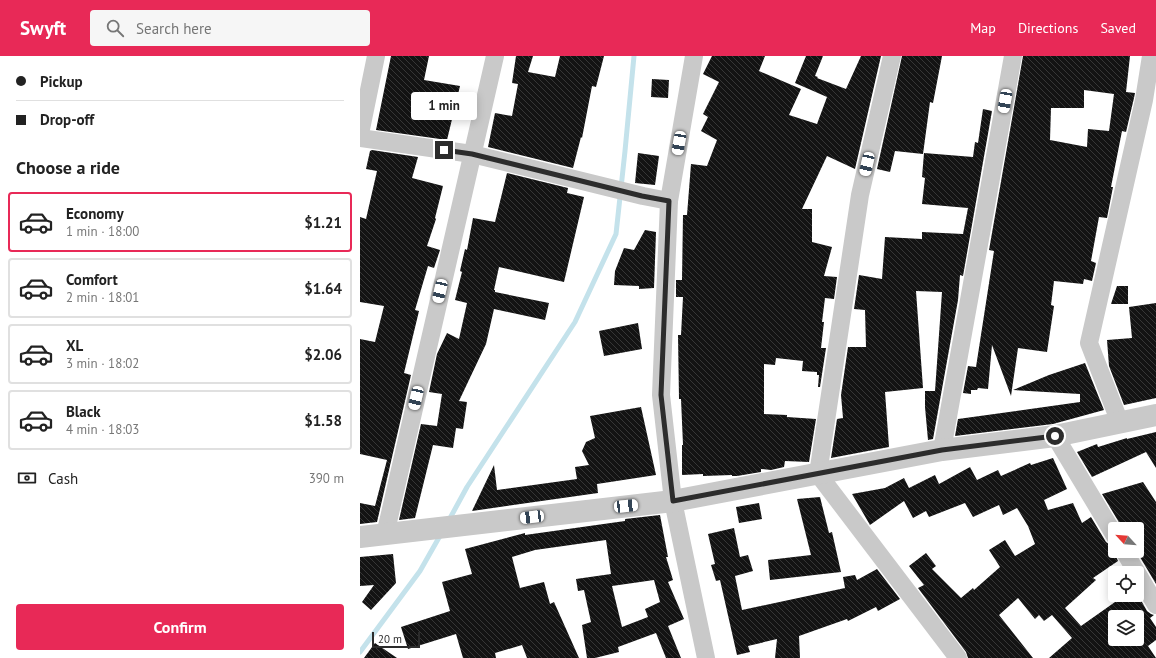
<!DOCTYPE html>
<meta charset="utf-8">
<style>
:root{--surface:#fff;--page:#f6f6f6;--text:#222;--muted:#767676;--line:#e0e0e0;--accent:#e82957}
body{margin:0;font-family:"PT Sans",sans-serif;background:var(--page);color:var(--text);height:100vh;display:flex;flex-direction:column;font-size:15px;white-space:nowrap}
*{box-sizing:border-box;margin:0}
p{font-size:13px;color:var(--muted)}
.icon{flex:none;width:22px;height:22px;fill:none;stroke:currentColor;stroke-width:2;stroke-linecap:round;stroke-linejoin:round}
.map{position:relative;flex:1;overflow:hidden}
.panel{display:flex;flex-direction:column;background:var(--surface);width:360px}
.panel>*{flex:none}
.guide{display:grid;align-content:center;height:88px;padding:0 16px;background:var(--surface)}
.needle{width:26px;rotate:296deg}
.fabs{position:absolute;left:748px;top:466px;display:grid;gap:8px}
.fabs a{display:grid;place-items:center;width:36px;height:36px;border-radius:4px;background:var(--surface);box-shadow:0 2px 10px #0003;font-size:20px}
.scale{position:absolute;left:12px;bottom:10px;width:48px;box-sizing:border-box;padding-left:4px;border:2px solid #2c2c2c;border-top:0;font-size:11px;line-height:14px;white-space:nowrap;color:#2c2c2c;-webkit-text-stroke:3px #fff;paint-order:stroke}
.end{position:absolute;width:18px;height:18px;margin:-9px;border:5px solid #2c2c2c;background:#fff;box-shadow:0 0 0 2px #fff}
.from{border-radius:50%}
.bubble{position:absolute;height:28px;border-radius:4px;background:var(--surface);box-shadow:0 2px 10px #0003;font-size:13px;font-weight:700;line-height:28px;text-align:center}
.car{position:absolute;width:12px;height:24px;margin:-12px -6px;border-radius:5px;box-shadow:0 0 3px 1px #0007;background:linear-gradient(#fff 24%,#345 0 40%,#fff 0 76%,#345 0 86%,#fff 0)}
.guide b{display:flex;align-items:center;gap:14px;height:38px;font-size:15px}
.guide b+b{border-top:1px solid var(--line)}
.guide i{width:10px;height:10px;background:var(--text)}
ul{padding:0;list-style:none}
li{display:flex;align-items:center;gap:12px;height:60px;margin:0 8px 6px;padding:0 8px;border:2px solid var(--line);border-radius:4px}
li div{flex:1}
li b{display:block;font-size:15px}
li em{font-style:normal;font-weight:700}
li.selected{border-color:var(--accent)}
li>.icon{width:36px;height:36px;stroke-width:1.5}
h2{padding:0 16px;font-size:18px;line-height:48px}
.pay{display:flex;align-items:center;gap:10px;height:44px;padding:0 16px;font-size:15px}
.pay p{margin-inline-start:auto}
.button{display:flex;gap:8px;margin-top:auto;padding:8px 16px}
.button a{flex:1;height:46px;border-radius:4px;background:var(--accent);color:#fff;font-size:16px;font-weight:700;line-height:46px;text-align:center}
header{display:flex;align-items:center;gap:24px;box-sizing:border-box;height:56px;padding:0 20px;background:var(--accent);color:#fff}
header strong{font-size:19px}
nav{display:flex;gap:22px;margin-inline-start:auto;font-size:14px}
.search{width:280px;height:36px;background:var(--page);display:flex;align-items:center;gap:10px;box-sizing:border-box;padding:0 14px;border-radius:4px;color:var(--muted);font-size:15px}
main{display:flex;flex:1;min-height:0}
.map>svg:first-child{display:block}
</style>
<header>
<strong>Swyft</strong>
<div class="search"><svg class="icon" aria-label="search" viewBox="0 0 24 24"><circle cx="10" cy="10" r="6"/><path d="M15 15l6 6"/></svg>Search here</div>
<nav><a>Map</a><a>Directions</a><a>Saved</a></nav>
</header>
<main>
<section class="panel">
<div class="guide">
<b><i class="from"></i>Pickup</b>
<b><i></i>Drop-off</b>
</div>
<h2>Choose a ride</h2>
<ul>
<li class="selected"><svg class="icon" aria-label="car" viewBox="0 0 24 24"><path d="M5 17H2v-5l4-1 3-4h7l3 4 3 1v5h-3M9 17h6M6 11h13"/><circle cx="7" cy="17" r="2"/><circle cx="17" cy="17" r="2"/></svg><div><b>Economy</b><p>1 min · 18:00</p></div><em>$1.21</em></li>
<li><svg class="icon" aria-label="car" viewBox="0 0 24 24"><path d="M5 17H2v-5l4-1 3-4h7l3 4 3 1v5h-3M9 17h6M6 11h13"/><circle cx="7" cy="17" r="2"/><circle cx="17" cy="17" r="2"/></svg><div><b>Comfort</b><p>2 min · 18:01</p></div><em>$1.64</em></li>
<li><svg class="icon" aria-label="car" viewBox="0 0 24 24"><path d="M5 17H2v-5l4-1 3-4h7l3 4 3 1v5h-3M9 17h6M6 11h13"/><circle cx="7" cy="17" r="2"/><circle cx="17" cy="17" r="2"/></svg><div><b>XL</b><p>3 min · 18:02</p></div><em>$2.06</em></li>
<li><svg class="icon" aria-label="car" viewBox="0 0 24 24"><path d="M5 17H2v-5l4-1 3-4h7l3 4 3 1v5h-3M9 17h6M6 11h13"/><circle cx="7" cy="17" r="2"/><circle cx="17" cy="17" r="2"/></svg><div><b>Black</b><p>4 min · 18:03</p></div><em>$1.58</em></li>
</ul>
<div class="pay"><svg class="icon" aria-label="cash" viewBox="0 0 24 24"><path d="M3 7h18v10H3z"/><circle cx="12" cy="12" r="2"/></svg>Cash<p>390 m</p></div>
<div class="button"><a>Confirm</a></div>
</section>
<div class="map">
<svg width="796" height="602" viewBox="0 0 796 602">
<defs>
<pattern id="building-back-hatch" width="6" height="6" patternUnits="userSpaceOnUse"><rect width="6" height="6" fill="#131313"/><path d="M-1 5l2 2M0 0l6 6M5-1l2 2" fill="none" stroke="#363636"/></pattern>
</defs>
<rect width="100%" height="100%" fill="#fff"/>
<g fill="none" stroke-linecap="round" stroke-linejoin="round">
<!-- stream -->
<g stroke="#c4e2eb" stroke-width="5">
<polyline points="89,464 107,431 215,266 256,178 265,95 274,0"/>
<polyline points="0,596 60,515 81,478"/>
</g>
</g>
<!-- building -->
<g fill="url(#building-back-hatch)" fill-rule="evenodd">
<polygon points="31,0 69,0 64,24 100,30 87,84 16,74"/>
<polygon points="156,0 173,0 168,16 195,21 200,0 244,0 236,31 232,30 222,82 221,81 213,112 128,91 135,57 152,60 158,28 152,27"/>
<polygon points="352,0 405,0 399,15 441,33 429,59 457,68 467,41 435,27 446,0 463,0 455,20 458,21 457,22 486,33 501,0 521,0 495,113 467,100 442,153 452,153 452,186 472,191 464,220 477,221 474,243 465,242 462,266 464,266 461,292 466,292 460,331 458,331 459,319 457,319 457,316 442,315 443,305 416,302 415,309 404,308 404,358 427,359 427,361 456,363 449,406 425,405 424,411 411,414 401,413 401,416 377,420 372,420 372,419 343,420 343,418 322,419 322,389 323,389 321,343 319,343 318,279 321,279 323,241 316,241 316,224 322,224 323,159 327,159 331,108 347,110 357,84 341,75 348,61 343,58 359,26 343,18"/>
<polygon points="542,0 582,0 573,47 570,46 563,98 535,95 530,116 517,113"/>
<path d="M663,0h107l-4,36 9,1 -1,5 -8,34 -4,-1 -11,56h2l-6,31 -8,-1 -8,44 5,2 -4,18 -8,-2 -1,5 -29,-3 -3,24 3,1 -7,46 -29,-4 -7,48 -19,-51 -4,44 -10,-1 -1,2h-6v4l-8,-1 5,-27 8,1 18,-116 -5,-1zM724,34l30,4 -5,37 -21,-2 -1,18 -37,-7 1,-32h33z"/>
<polygon points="292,23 309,24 308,42 291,41"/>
<polygon points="623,53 632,55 603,220 600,219 598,244 573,383 568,384 565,351 565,335 575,335 582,236 556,235 563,332 525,336 529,391 471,402 477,363 483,362 481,339 488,291 506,291 505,254 494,253 499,219 522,223 525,181 562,183 562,176 603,178 608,152 562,148 565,122 562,121 564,97 613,101 615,86 618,87"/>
<polygon points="12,94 58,101 52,122 83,130 75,162 76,163 67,190 80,194 74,212 68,210 55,254 59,255 44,317 51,319 17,466 0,468 0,447 15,450 27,404 0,398 0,283 15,286 24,250 0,246 0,161 6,163 17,115 6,113 10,95"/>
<polygon points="278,97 299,100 295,129 275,127"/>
<polygon points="147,117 208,132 207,137 224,141 204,226 139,211 134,234 135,234 135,236 189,247 185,264 134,253 126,288 99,345 107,346 103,373 96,372 93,392 73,389 55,462 39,464 61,368 77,370 82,338 69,336 77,298 87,277 99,283 107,247 95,244 102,216 100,215 105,193 107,194 113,162 135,166"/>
<polygon points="285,174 296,176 294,232 279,233 279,230 254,229 255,215 264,192 274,194"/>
<polygon points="757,230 768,230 768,248 751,248"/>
<polygon points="796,247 796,342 764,349 749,310 747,284 772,282 769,251"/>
<polygon points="278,267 282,293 244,300 239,275"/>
<polygon points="725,307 744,354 693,368 595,380 598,363 720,346 720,338 653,334 689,319"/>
<polygon points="281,351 296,419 237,428 238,437 112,455 134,409 137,434 217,423 215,411 229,409 222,395 226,386 235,382 230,360"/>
<polygon points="796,376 796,412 786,396 732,421 717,396 737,388 738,391 767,382 767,383"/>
<path d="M693,402l14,31 -23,11 4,10 25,-7 9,20 9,-6 15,25 4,3 5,1 -1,6 4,9 -25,17 3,2 -31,28 16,18 44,-31h13l9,16 4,3 3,1 -4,3 6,9v13l-8,6 8,12h-107l23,-20 -20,-23 -8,6 -5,-6 -4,4 -17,-21 -19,17 34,43h-65l-2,-6 -48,-64 6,-3 -15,-19 17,-13 10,13 -4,3 29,29 12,-10 1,2 26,-23 -11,-17 16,-10 10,16 20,-12 -7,-18 -11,-18 -14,7 -4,-10 -26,12 -8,-14 -36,14 -3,-6 -13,7 -9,-17 -34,24 -18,-31 33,-6 19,-10 5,10 26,-13 4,9 31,-17 7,13 21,-10 3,6 29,-13 1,2zM755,561h22v22h-22z"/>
<polygon points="783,426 796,446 796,528 777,496 777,473 763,473 742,438"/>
<polygon points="460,441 469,477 472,476 481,516 410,524 408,504 451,499 437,443"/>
<polygon points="399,447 402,463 379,467 376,451"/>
<path d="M300,459l8,42h-2l7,23 -5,2 16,37 -16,7 13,32h-15l-10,-25 -38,14 1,5 -24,6h-8l-5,-33 9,-3 -7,-32 -6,1 -2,-12 35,-5 -5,-34 -71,10 -23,7 8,31 24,-6 6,22 4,-2 25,56h-52l-5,-13 -27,8 1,5h-33l-7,-24 -48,15 -7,-22 49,-16 -8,-29 30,-8 -7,-25 60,-16v2l100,-14v-2zM294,524l6,22 -15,7 3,8 -26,10 -10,-41z"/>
<polygon points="374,472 380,501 388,499 393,515 375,520 382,554 485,532 483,521 495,519 497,524 517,513 540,543 518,555 516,551 488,565 487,563 439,580 440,602 415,602 417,583 388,590 390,596 377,599 360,524 356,525 351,509 355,508 348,478"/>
<polygon points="33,498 36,527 11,554 2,546 14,529 0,530 0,501"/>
<polygon points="15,587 37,602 4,602"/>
</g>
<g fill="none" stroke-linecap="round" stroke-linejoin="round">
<!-- minor -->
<g stroke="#c9c9c9" stroke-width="18">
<polyline points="334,0 309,145 301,339 313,445 346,602"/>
<polyline points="532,0 500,139 458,418 598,602"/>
<polyline points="0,78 16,0"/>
<polyline points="0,82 112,98 283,140 309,145"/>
<polyline points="760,367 729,287 784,44 791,0"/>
<polyline points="695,380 755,480"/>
<polyline points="582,394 653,0"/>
<polyline points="25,479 135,0"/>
<polyline points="764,495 796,549"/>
</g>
<!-- tertiary -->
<polyline stroke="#c9c9c9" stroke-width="22" points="0,481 313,445 582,394 695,380 796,359"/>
</g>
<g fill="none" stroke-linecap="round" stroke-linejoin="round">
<!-- route -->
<polyline stroke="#2c2c2c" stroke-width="5" points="84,94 112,98 282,140 309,145 301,339 313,445 582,394 695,380"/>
</g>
</svg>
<div class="fabs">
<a><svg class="needle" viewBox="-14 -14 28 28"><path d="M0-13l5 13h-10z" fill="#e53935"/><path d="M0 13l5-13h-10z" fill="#767676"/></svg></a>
<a><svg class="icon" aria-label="locate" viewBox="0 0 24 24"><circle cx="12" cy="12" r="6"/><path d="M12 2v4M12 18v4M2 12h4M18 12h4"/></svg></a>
<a><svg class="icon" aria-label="layers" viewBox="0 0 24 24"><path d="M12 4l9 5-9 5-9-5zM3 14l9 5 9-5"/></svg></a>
</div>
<div class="scale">20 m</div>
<i class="end from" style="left:695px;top:380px"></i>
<i class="end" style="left:84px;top:94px"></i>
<div class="bubble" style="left:51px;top:36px;width:66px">1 min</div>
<i class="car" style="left:645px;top:45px;rotate:190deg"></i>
<i class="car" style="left:319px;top:87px;rotate:190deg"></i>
<i class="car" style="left:507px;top:108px;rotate:193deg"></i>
<i class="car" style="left:80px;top:235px;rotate:193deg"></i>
<i class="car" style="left:56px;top:342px;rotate:193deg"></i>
<i class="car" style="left:266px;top:450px;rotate:84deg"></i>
<i class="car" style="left:172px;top:461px;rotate:263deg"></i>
</div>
</main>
